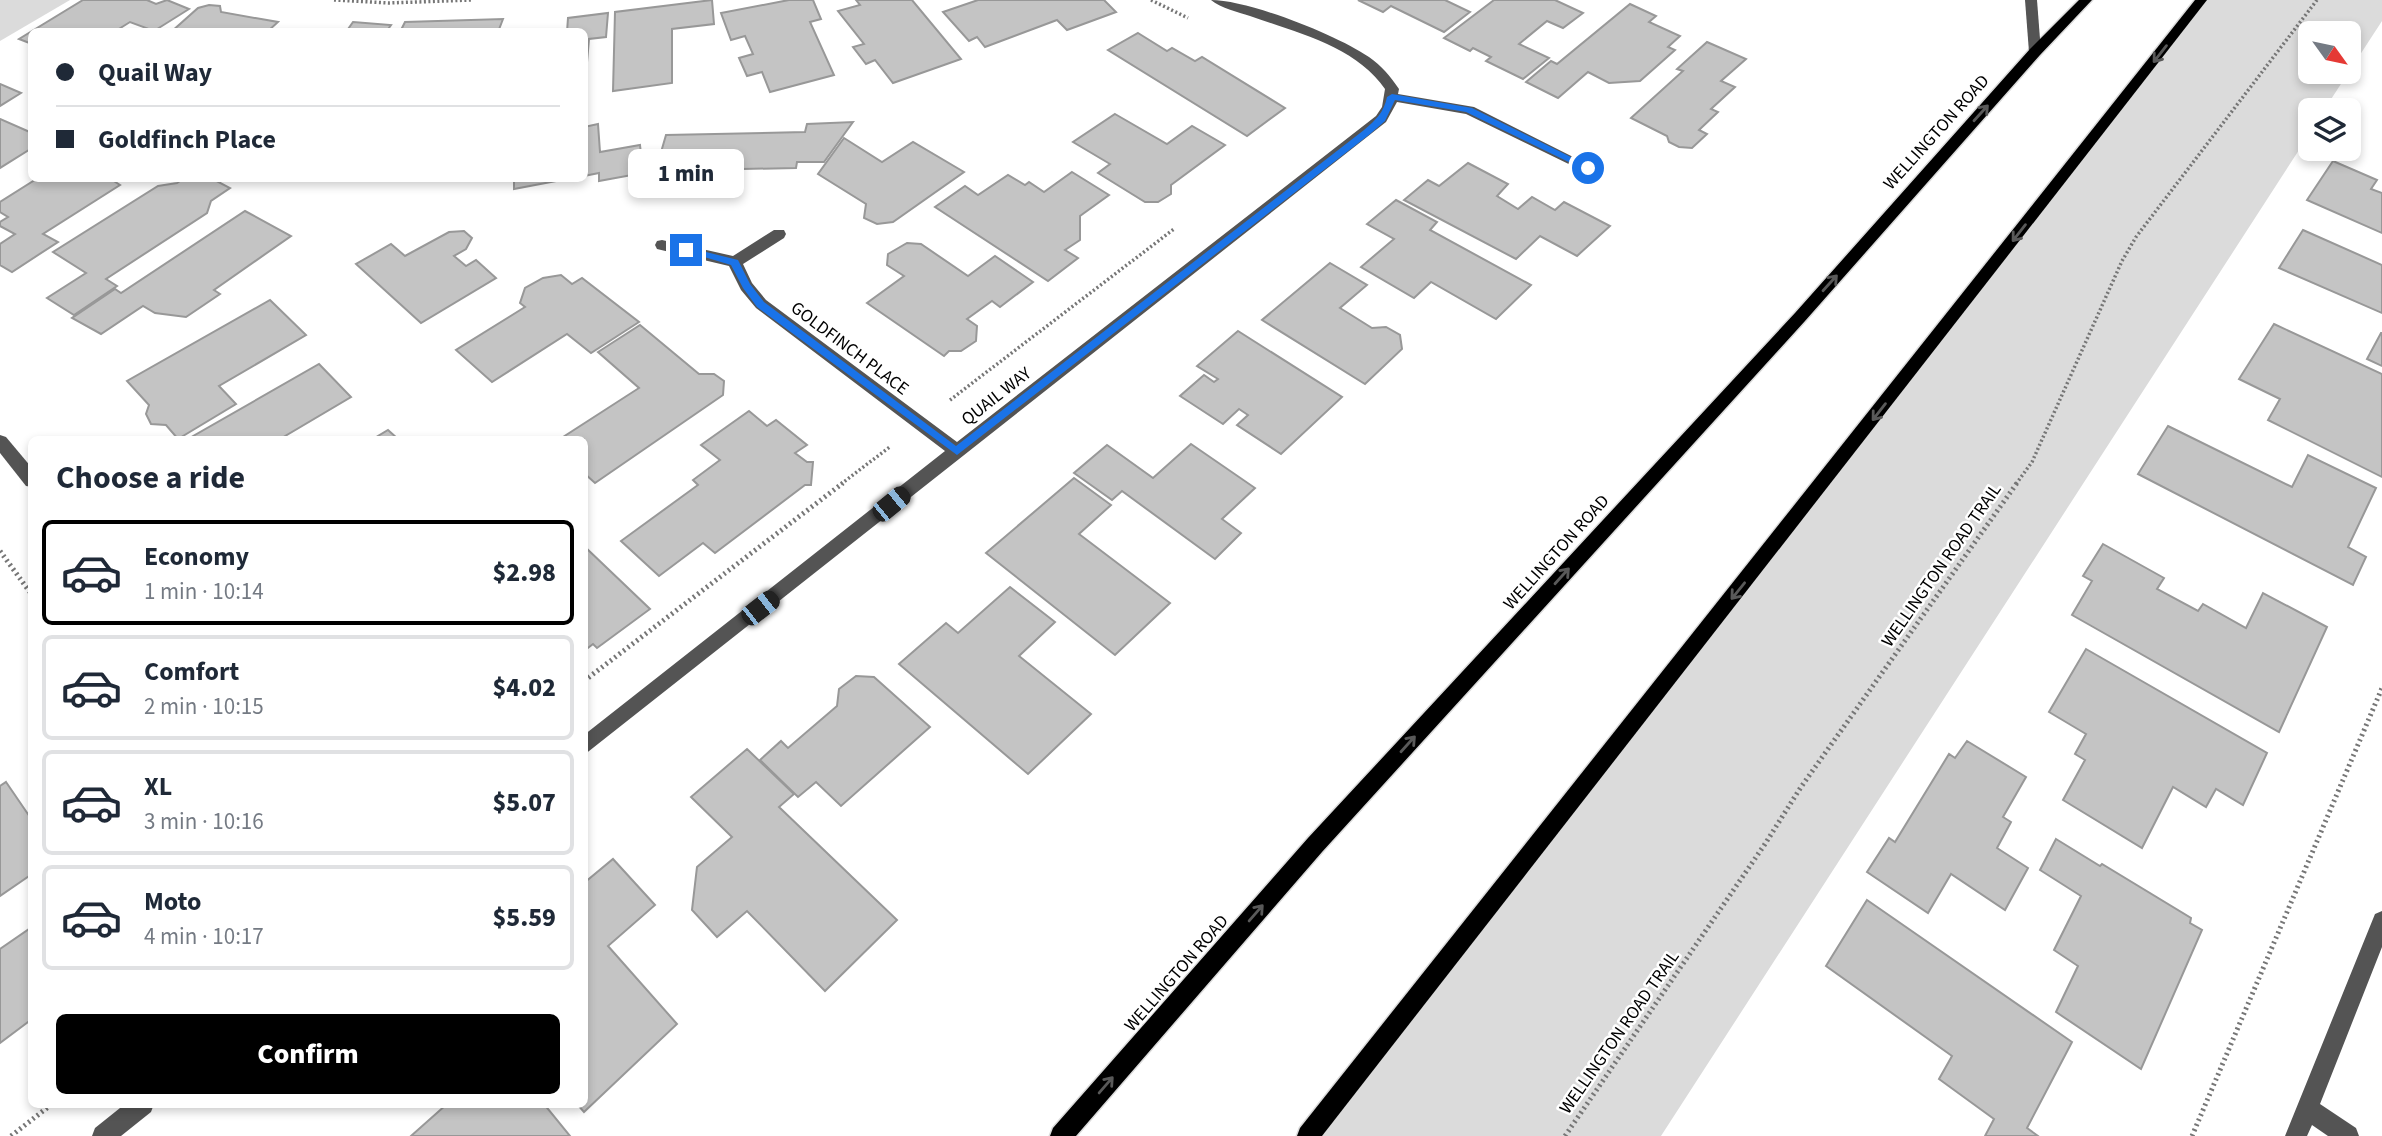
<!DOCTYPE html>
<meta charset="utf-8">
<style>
:root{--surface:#fff;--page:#f2f2f3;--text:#1f2937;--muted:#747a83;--line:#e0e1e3;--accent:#000}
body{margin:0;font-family:"Source Sans 3",sans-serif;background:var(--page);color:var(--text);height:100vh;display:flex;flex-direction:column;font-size:26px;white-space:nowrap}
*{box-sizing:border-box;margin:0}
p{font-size:23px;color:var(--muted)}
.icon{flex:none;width:38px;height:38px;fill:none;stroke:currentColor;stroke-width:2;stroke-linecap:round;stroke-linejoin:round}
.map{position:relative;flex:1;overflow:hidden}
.sheet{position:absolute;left:28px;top:436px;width:560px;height:672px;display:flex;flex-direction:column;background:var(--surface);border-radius:10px;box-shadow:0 4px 10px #0003}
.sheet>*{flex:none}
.guide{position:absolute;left:28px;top:28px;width:560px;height:154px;border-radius:10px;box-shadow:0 4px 10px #0003;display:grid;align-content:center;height:154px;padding:0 28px;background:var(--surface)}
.needle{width:46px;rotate:123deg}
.tools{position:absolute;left:2298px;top:21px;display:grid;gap:14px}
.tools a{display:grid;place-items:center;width:63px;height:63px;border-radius:10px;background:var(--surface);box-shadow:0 4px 10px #0003;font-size:35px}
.end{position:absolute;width:32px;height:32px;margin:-16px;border:9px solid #1a73e8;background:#fff;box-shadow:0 0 0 4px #fff}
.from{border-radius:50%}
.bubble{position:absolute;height:49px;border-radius:10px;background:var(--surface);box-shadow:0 4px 10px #0003;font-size:23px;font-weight:800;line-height:49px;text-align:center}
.car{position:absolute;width:21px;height:42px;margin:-21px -10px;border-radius:9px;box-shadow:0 0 5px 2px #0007;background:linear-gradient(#222 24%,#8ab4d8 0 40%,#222 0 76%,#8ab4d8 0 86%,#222 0)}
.guide b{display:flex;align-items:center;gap:24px;height:66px;font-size:26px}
.guide b+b{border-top:2px solid var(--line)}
.guide i{width:18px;height:18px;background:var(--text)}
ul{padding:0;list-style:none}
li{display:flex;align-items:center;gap:21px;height:105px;margin:0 14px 10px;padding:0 14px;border:4px solid var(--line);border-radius:10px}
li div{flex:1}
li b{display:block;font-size:26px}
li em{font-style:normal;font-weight:800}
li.current{border-color:var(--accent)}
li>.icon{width:63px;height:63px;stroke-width:1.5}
h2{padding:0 28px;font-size:32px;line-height:84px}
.primary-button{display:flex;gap:14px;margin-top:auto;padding:14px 28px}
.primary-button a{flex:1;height:80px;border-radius:10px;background:var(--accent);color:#fff;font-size:28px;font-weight:800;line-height:80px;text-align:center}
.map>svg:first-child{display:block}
</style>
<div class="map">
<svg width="2382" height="1136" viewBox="0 0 2382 1136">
<rect width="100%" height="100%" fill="#fff"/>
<!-- green -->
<g fill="#dbdbdb" fill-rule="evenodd">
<polygon points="0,0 70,0 0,41"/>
<path d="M2200,0h182v21l-58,89h-14v23l-649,1003h-348zM2310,33h38v39h-38z"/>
</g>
<!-- building -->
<g fill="#c4c4c4" stroke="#989898" stroke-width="2">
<polygon points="83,0 147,0 156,4 167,0 189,9 154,31 130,22 114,32 32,32 32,44 19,39"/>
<polygon points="712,0 714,24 672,29 672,83 613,91 615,12"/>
<polygon points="789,0 813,0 821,19 810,22 834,75 770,92 762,72 747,76 739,58 753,54 745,36 731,40 721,13"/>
<polygon points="856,0 912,0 961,59 893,83 875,60 866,64 853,47 864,44 838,11 860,5"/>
<polygon points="978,0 1104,0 1116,12 1067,30 1057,20 985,47 977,37 969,41 943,12"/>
<polygon points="1358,0 1445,0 1470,12 1444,32 1391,6 1383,12"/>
<polygon points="1494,0 1555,0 1583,13 1563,28 1547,21 1519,44 1549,58 1523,79 1486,61 1491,57 1473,48 1470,51 1444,38"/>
<polygon points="1630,4 1656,16 1649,22 1680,36 1668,47 1675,50 1640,81 1609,83 1588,72 1558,98 1526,82 1551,61 1557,64"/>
<polygon points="209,5 220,6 221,12 278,22 267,32 171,32 198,8"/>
<polygon points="608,13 606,37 589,39 584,97 584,32 567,32 568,18"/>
<polygon points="503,19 498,32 400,32 405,22"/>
<polygon points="353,22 391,25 386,32 346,32"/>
<polygon points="1138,33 1167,51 1172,48 1195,61 1202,57 1285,108 1247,136 1108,50"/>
<polygon points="1707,42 1746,59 1721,81 1735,87 1711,109 1718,112 1699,130 1707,134 1692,148 1679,147 1669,142 1667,136 1631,118 1683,71 1677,69"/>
<polygon points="0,84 21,93 0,106"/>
<polygon points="1115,114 1167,144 1192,126 1225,145 1171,185 1171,194 1158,202 1145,202 1098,173 1110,164 1073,142"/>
<polygon points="0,119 32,133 32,148 0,168"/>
<polygon points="853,122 824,162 797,162 796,168 742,169 740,178 713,178 712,183 682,184 684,179 653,180 666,135 805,132 807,124"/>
<polygon points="598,124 600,152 640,145 643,173 599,181 599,173 584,176 584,127"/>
<polygon points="844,138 882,162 913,142 964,172 893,222 877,224 864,218 866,204 818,174"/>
<polygon points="2333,161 2377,180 2371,189 2382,193 2382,233 2307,200"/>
<polygon points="1468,163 1508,184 1497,196 1518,209 1532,197 1555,210 1564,202 1610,226 1577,256 1540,236 1516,259 1404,200 1428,180 1439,186"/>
<polygon points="1072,172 1109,195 1080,216 1080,240 1065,250 1078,258 1048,281 935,207 965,186 978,195 1008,175 1025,185 1029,182 1044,192"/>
<polygon points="38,178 109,178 120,185 43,234 58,242 12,272 0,265 0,244 15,234 0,226 0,222 8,217 0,212 0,202"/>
<polygon points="184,178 211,178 230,188 211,201 207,213 106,279 117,286 74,315 47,298 86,273 53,252 158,186 177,183"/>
<polygon points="514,178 572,178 514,189"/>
<polygon points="1396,200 1437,222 1430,230 1531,285 1496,319 1431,282 1414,298 1361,267 1394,239 1367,224"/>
<polygon points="245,211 291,236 214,290 220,294 186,317 155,313 143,306 101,334 72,318 115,289 121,293"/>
<polygon points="2303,230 2382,265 2382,313 2279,268"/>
<polygon points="464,231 472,238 466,249 454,256 466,266 476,260 496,278 421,323 356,264 391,244 405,256 449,232"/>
<polygon points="907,243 921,244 968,276 995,256 1033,282 1000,307 992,301 967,319 977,326 976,341 961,351 949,351 944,356 867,303 904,276 887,265 888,254"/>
<polygon points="1330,263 1367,285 1340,308 1372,328 1386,327 1400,335 1402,349 1365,384 1262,320"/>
<polygon points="561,275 572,284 582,278 639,322 591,353 567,334 492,382 456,350 525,307 520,303 525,288 543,278"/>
<polygon points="270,300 306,335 219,386 236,404 178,439 166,425 151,424 146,414 149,405 127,381"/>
<polygon points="2274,324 2382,374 2382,477 2268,420 2280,399 2239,379"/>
<polygon points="640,325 699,374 714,374 724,381 723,395 595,483 584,473 584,439 560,439 639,388 598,352"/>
<polygon points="1238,331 1342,397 1281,454 1237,425 1248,415 1239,409 1223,424 1180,396 1204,375 1214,382 1218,379 1197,366"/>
<polygon points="2381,333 2382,333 2382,366 2367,359"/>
<polygon points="319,364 351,397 280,439 188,439"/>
<polygon points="749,411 767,426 776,420 807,445 795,453 807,462 813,462 811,485 805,485 715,553 703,543 659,576 621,541 698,485 693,480 720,460 701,445"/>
<polygon points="2168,426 2292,487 2308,455 2376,488 2348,547 2366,557 2353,585 2138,474"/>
<polygon points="388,430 398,439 373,439"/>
<polygon points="1191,444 1255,488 1222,519 1241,533 1215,559 1122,491 1112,500 1074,473 1107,445 1153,478"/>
<polygon points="1074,478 1111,505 1079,534 1170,603 1115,655 986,553"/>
<polygon points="2103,544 2164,578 2157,589 2198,611 2203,604 2246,628 2263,593 2327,627 2279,732 2072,615 2092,581 2083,576"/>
<polygon points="584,546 650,609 597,648 593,644 584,651"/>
<polygon points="1010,587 1055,622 1019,656 1091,714 1028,774 899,664 946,623 958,633"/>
<polygon points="2086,649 2267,753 2243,805 2216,789 2206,807 2173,787 2142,848 2063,800 2085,760 2075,754 2086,734 2049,712"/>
<polygon points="856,676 874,677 930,727 841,806 816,782 798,797 760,760 781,741 788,748 837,706 839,689"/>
<polygon points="1967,741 2026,777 2003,817 2011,822 1997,848 2028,868 2005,910 1951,874 1928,913 1867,872 1889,838 1895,842 1949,754 1955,758"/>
<polygon points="747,749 794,794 779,807 897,920 825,991 747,911 717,937 692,910 697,867 732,837 691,797"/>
<polygon points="6,782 32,820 32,874 0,896 0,786"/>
<polygon points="2056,839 2100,866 2102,864 2191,918 2190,923 2202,930 2141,1069 2056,1012 2078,966 2054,950 2081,896 2040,870"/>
<polygon points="613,859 655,905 608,946 677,1024 584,1112 577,1104 584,1104 584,883"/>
<polygon points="1867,900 2072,1042 2027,1128 2038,1136 1985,1136 1994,1119 1939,1079 1952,1056 1826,966"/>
<polygon points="32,927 32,1019 0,1043 0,949"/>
<polygon points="447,1104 544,1104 570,1136 411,1136"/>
</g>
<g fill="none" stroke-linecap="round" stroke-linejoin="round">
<!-- major casing -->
<g stroke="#dbdbdb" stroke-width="3">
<g id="major">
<polygon points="2079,0 2092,0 2040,55 1805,321 1322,852 1076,1136 1050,1136 1053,1128 1308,838 1795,313 2030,49"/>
<polygon points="2195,0 2207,0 1322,1136 1297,1136 1300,1128"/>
</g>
</g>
<!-- path-far1 -->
<g stroke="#767676" stroke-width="3.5" stroke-dasharray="2 2.5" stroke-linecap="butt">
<polyline points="334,0 388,3 472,0"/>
<polyline points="1151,0 1188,18"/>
<polyline points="950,400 1174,229"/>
<polyline points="841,484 891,446"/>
<polyline points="2016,484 2032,462 2122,261 2136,237 2317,0"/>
</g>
<!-- path -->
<g stroke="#767676" stroke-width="5" stroke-dasharray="2 3.5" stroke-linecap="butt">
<polyline points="0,551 32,595"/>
<polyline points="584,681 843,483"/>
<polyline points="11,1136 52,1104"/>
<polyline points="1565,1136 1765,844 1801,787 2017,483"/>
<polyline points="2192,1136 2382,688"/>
</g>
<!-- minor -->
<g fill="#545454" fill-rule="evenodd">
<path d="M1211,0c38,0 126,35 158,57 13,9 21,19 30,32l-1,5 76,13 121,61 -2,3h-10l-117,-57 -69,-12 -11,20 -802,633v-20l361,-284 -189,-143 -15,-18 -12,-24 -72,-17 -2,-4 2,-4 5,-1 71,16 41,-26h10l2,4 -2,4 -41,26 9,19 14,17 191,142 419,-326 6,-9 3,-18c-28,-42 -89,-57 -135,-73 -12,-4 -30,-8 -39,-16z"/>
<polygon points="2025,0 2037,0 2041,52 2035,56 2029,52"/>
<polygon points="0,435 6,437 32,468 32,487 26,486 0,453"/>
<polygon points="2382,911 2382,947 2320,1104 2356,1128 2359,1136 2328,1136 2312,1125 2307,1136 2285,1136 2375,914"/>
<polygon points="125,1104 154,1104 151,1112 121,1136 92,1136 95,1128"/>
</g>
<!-- major -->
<use href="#major" fill="#000" fill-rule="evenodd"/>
</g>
<!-- one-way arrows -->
<defs><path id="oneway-shaft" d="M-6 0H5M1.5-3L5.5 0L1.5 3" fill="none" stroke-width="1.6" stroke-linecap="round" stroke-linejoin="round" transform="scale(1.75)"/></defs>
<g stroke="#595959">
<use href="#oneway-shaft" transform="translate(2160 54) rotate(128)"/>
<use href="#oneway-shaft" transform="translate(1981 113) rotate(-48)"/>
<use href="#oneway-shaft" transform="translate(2019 233) rotate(128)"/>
<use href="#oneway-shaft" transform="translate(1830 283) rotate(-48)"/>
<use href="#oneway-shaft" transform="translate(1879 412) rotate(128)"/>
<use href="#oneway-shaft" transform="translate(1562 576) rotate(-48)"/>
<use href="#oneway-shaft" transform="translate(1738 591) rotate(129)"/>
<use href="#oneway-shaft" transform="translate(1408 744) rotate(-48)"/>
<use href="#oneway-shaft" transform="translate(1256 913) rotate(-49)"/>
<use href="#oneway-shaft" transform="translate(1106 1085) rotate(-49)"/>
</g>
<!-- route -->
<path fill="#1a73e8" d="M1392,94l80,14 121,60 -8,2 -119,-58 -71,-12 -10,21 -15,13 -413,321 -200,-148 -14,-19 -12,-23 -50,-15 5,-3 52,13 12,24 14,18 192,144 408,-316c12,-10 20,-18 23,-33z"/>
<g text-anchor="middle" stroke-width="5" stroke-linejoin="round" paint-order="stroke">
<!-- street labels -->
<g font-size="18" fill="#000" stroke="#fff">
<text transform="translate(1936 132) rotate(-48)" y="6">WELLINGTON ROAD</text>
<text transform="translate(850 348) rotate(37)" y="6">GOLDFINCH PLACE</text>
<text transform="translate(996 396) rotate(-38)" y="6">QUAIL WAY</text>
<text transform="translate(1556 552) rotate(-48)" y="6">WELLINGTON ROAD</text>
<text transform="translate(1941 565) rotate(-55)" y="6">WELLINGTON ROAD TRAIL</text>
<text transform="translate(1176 973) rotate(-49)" y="6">WELLINGTON ROAD</text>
<text transform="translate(1619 1032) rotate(-55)" y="6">WELLINGTON ROAD TRAIL</text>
</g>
</g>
</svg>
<div class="tools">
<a><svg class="needle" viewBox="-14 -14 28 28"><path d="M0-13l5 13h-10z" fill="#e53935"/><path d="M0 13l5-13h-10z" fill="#747a83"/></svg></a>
<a><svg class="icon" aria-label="layers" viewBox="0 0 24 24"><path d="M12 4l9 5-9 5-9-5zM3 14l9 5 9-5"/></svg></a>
</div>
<i class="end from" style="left:1588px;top:168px"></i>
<i class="end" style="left:686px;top:250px"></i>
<div class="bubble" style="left:628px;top:149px;width:116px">1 min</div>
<i class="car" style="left:891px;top:504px;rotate:51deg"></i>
<i class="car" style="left:760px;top:608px;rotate:52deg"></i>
<div class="guide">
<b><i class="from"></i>Quail Way</b>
<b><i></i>Goldfinch Place</b>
</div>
<section class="sheet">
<h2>Choose a ride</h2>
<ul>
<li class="current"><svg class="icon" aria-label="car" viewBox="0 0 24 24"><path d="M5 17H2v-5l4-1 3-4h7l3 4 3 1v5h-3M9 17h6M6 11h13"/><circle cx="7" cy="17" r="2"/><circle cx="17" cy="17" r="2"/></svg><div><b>Economy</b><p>1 min · 10:14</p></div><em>$2.98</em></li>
<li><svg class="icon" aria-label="car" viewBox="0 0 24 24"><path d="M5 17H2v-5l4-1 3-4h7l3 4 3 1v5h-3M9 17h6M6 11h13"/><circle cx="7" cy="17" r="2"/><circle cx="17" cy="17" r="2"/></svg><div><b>Comfort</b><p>2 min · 10:15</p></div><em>$4.02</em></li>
<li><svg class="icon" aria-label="car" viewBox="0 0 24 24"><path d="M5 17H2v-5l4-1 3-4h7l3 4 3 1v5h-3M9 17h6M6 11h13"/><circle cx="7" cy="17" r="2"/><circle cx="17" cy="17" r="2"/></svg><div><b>XL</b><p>3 min · 10:16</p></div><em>$5.07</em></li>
<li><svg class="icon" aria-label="car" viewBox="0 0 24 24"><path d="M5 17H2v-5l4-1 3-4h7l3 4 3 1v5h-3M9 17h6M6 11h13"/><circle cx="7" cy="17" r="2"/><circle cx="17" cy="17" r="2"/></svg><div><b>Moto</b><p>4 min · 10:17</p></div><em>$5.59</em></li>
</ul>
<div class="primary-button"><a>Confirm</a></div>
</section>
</div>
